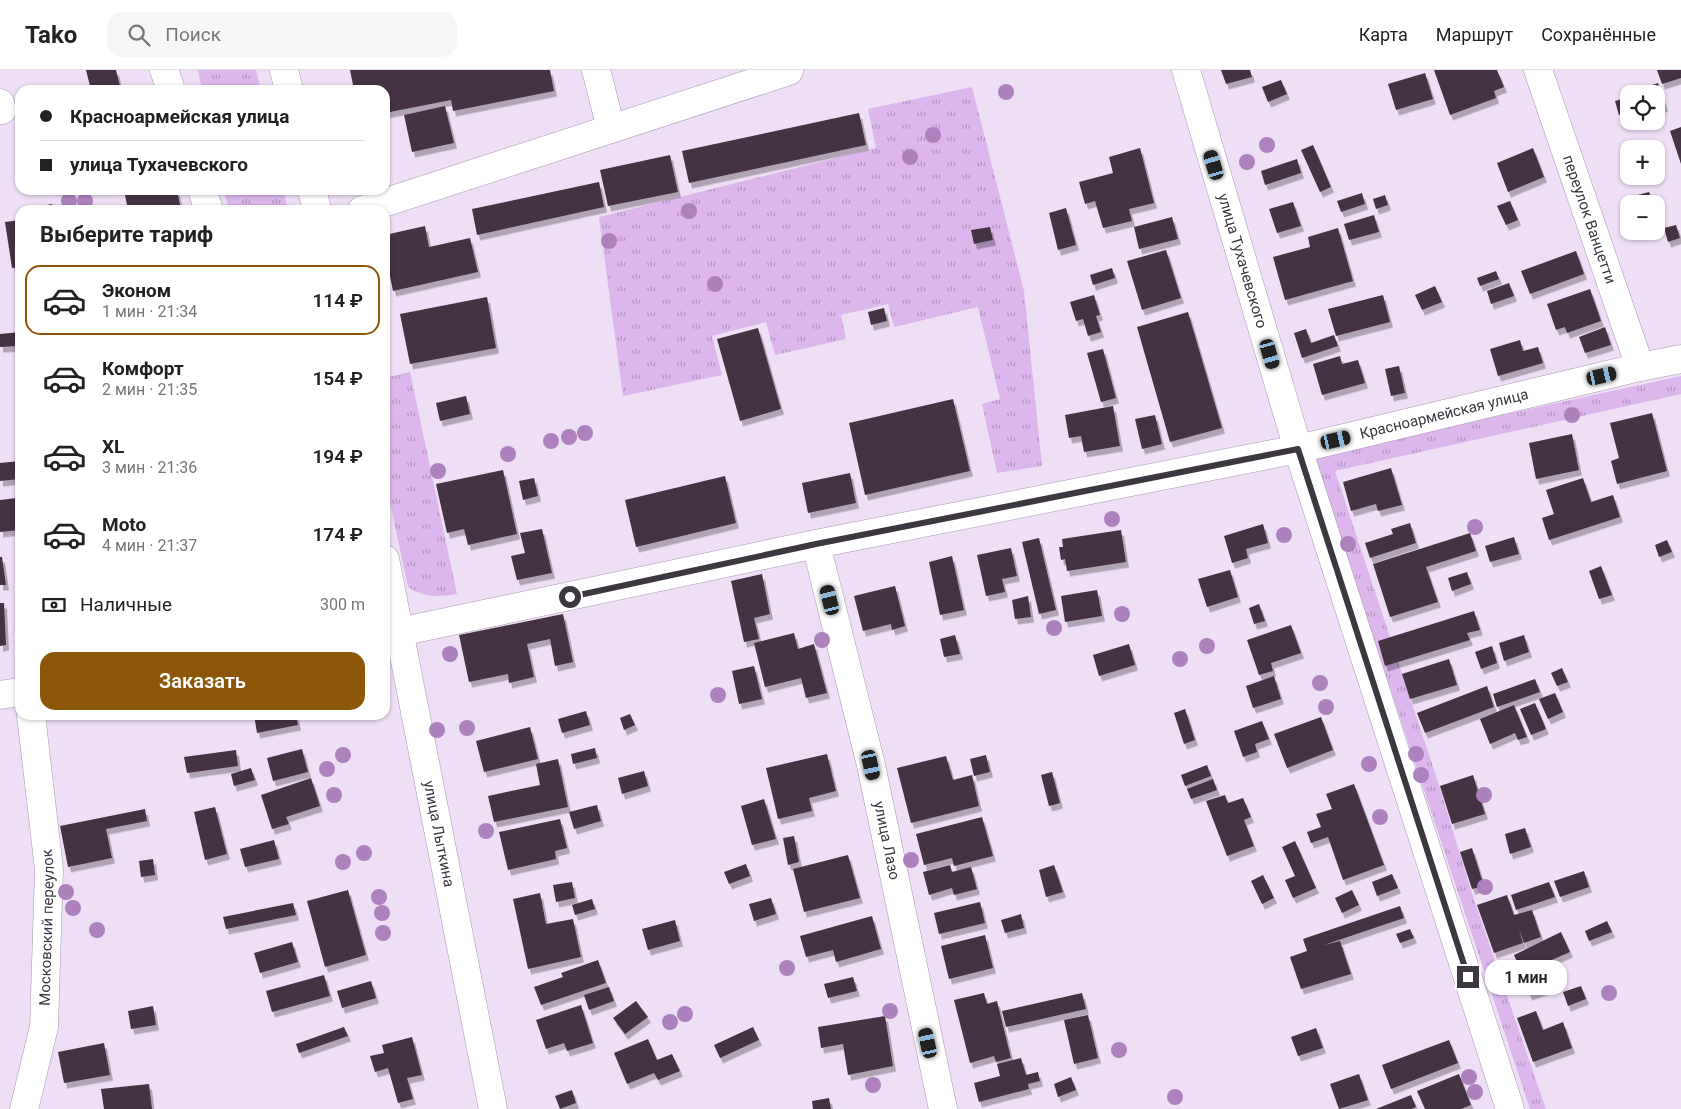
<!DOCTYPE html>
<html lang="ru">
<meta charset="utf-8">
<style>
:root{--surface:#fff;--page:#f6f6f6;--text:#222;--muted:#767676;--line:#e0e0e0;--accent:#8d5709}
body{margin:0;font-family:Roboto,sans-serif;background:var(--page);color:var(--text);height:100vh;display:flex;flex-direction:column;font-size:19px;white-space:nowrap}
*{box-sizing:border-box;margin:0}
p{font-size:16px;color:var(--muted)}
.icon{flex:none;width:28px;height:28px;fill:none;stroke:currentColor;stroke-width:2;stroke-linecap:round;stroke-linejoin:round}
.map{position:relative;flex:1;overflow:hidden}
.details{position:absolute;left:15px;top:135px;width:375px;height:515px;display:flex;flex-direction:column;background:var(--surface);border-radius:15px;box-shadow:0 1px 4px #0004}
.details>*{flex:none}
.top-card{position:absolute;left:15px;top:15px;width:375px;height:110px;border-radius:15px;box-shadow:0 1px 4px #0004;display:grid;align-content:center;height:110px;padding:0 25px;background:var(--surface)}
.tools{position:absolute;left:1620px;top:15px;display:grid;gap:10px}
.tools a{display:grid;place-items:center;width:45px;height:45px;border-radius:10px;background:var(--surface);box-shadow:0 1px 4px #0004;font-size:25px}
.end{position:absolute;width:22px;height:22px;margin:-11px;border:6px solid #3d3740;background:#fff;box-shadow:0 0 0 2px #fff}
.from{border-radius:50%}
.bubble{position:absolute;height:35px;border-radius:15px;background:var(--surface);box-shadow:0 1px 4px #0004;font-size:16px;font-weight:600;line-height:35px;text-align:center}
.car{position:absolute;width:15px;height:30px;margin:-15px -8px;border-radius:6px;box-shadow:0 0 4px 1px #0007;background:linear-gradient(#222 24%,#8ab4d8 0 40%,#222 0 76%,#8ab4d8 0 86%,#222 0)}
.top-card b{display:flex;align-items:center;gap:18px;height:48px;font-size:19px}
.top-card b+b{border-top:1px solid var(--line)}
.top-card i{width:12px;height:12px;background:var(--text)}
ul{padding:0;list-style:none}
li{display:flex;align-items:center;gap:15px;height:70px;margin:0 10px 8px;padding:0 15px;border:2px solid transparent;border-radius:15px}
li div{flex:1}
li b{display:block;font-size:19px}
li em{font-style:normal;font-weight:600}
li.current{border-color:var(--accent)}
li>.icon{width:45px;height:45px;stroke-width:1.5}
h2{padding:0 25px;font-size:22px;line-height:60px}
.pay{display:flex;align-items:center;gap:12px;height:55px;padding:0 25px;font-size:19px}
.pay p{margin-inline-start:auto}
.cta{display:flex;gap:10px;margin-top:auto;padding:10px 25px}
.cta a{flex:1;height:58px;border-radius:15px;background:var(--accent);color:#fff;font-size:20px;font-weight:600;line-height:58px;text-align:center}
header{display:flex;align-items:center;gap:30px;box-sizing:border-box;height:70px;padding:0 25px;background:var(--surface);border-bottom:1px solid var(--line)}
header strong{font-size:24px}
nav{display:flex;gap:28px;margin-inline-start:auto;font-size:18px}
.search{width:350px;height:45px;background:var(--page);display:flex;align-items:center;gap:12px;box-sizing:border-box;padding:0 18px;border-radius:15px;color:var(--muted);font-size:19px}
.map>svg:first-child{display:block}
</style>
<header>
<strong>Tako</strong>
<div class="search"><svg class="icon" aria-label="search" viewBox="0 0 24 24"><circle cx="10" cy="10" r="6"/><path d="M15 15l6 6"/></svg>Поиск</div>
<nav><a>Карта</a><a>Маршрут</a><a>Сохранённые</a></nav>
</header>
<div class="map">
<svg width="1681" height="1039" viewBox="0 0 1681 1039">
<defs>
<pattern id="grass-tufts" width="24" height="20" patternUnits="userSpaceOnUse" patternTransform="scale(1.25)"><rect width="24" height="20" fill="#ddb6ee"/><path d="M3 7l-1-3M5 7V3M7 7l1-3M15 17l-1-3M17 17v-4M19 17l1-3" fill="none" stroke="#b495c2"/></pattern>
<filter id="shadow"><feDropShadow dx="3" dy="5.5" stdDeviation="0" flood-color="#0004"/></filter>
</defs>
<rect width="100%" height="100%" fill="#eedef6"/>
<!-- grass -->
<g fill="url(#grass-tufts)">
<polygon points="198,0 256,0 261,20 202,20"/>
<polygon points="972,17 1024,221 1042,396 997,403 982,334 1000,329 978,237 894,257 888,234 841,245 846,269 775,285 766,252 712,266 722,305 623,326 599,147 876,78 868,39"/>
<polygon points="224,120 283,120 288,140 229,140"/>
<path d="M410,302l47,222c-18,3 -33,4 -49,-7l-23,-108v-101z"/>
<polygon points="1681,306 1681,324 1335,401 1438,712 1474,830 1546,1039 1530,1039 1313,386"/>
</g>
<!-- building -->
<g fill="#443343" filter="url(#shadow)">
<polygon points="86,0 116,0 121,20 91,20"/>
<polygon points="350,0 550,0 554,21 453,41 451,30 385,43 385,20 354,20"/>
<polygon points="1221,0 1250,0 1252,7 1226,14"/>
<polygon points="1434,0 1497,0 1504,17 1494,21 1496,28 1450,45"/>
<polygon points="1657,0 1681,0 1681,8 1662,14"/>
<polygon points="1425,3 1433,29 1396,40 1388,14"/>
<polygon points="1281,10 1287,24 1268,32 1262,17"/>
<polygon points="1658,13 1665,36 1656,39 1656,24 1638,24 1637,20"/>
<polygon points="1622,29 1627,43 1619,45 1615,31"/>
<polygon points="445,36 454,73 412,82 404,45"/>
<polygon points="859,43 866,75 689,113 682,81"/>
<polygon points="1681,57 1681,94 1670,61"/>
<polygon points="1313,75 1331,117 1320,122 1301,80"/>
<polygon points="1140,78 1154,133 1129,139 1132,151 1103,158 1095,131 1085,134 1079,112 1113,103 1109,87"/>
<polygon points="1533,78 1544,107 1508,122 1497,93"/>
<polygon points="670,85 678,122 608,136 600,100"/>
<polygon points="1297,89 1301,103 1265,115 1261,101"/>
<polygon points="599,112 604,137 477,165 472,139"/>
<polygon points="124,120 177,120 181,140 128,140"/>
<polygon points="1649,122 1653,133 1628,134 1627,128"/>
<polygon points="1362,123 1365,134 1341,142 1337,131"/>
<polygon points="1385,125 1388,135 1376,139 1373,129"/>
<polygon points="1510,131 1518,150 1506,155 1497,136"/>
<polygon points="1293,132 1301,156 1277,163 1269,139"/>
<polygon points="52,134 53,140 26,140 26,139"/>
<polygon points="1066,138 1076,175 1058,180 1049,143"/>
<polygon points="1374,145 1379,162 1349,170 1344,154"/>
<polygon points="1172,147 1178,169 1139,179 1134,157"/>
<polygon points="20,150 20,197 12,198 5,152"/>
<polygon points="1676,155 1680,168 1668,172 1664,158"/>
<polygon points="425,156 429,177 470,168 478,202 393,221 385,182 385,165"/>
<polygon points="990,157 993,170 974,174 971,160"/>
<polygon points="1338,158 1353,211 1285,230 1273,187 1310,177 1308,167"/>
<polygon points="1166,180 1181,228 1142,240 1127,191"/>
<polygon points="1576,181 1584,204 1530,224 1521,201"/>
<polygon points="1112,198 1115,208 1093,215 1090,205"/>
<polygon points="1496,201 1499,209 1480,216 1477,208"/>
<polygon points="1509,213 1514,226 1491,234 1487,221"/>
<polygon points="1435,216 1442,232 1422,240 1415,225"/>
<polygon points="1590,219 1601,251 1567,263 1565,257 1556,260 1547,234"/>
<polygon points="1094,225 1100,245 1096,246 1101,262 1088,266 1083,249 1076,251 1070,232"/>
<polygon points="1383,225 1390,252 1336,266 1328,239"/>
<polygon points="487,227 496,278 410,294 400,244"/>
<polygon points="884,238 887,251 871,255 868,242"/>
<polygon points="1188,242 1222,358 1170,372 1137,257"/>
<polygon points="1605,257 1611,275 1585,283 1579,267"/>
<polygon points="758,258 781,339 740,351 717,269"/>
<polygon points="1306,259 1311,273 1334,265 1338,276 1302,288 1294,263"/>
<polygon points="20,262 20,276 0,277 0,264"/>
<polygon points="1520,270 1523,281 1538,277 1543,293 1498,306 1490,279"/>
<polygon points="1103,279 1116,328 1101,332 1087,283"/>
<polygon points="1340,286 1342,294 1358,290 1365,313 1322,325 1313,294"/>
<polygon points="1399,296 1405,323 1391,326 1385,299"/>
<polygon points="466,326 470,344 440,351 436,333"/>
<polygon points="953,329 970,401 865,425 849,353"/>
<polygon points="1113,336 1120,376 1084,382 1081,366 1069,368 1065,345"/>
<polygon points="1652,343 1667,401 1617,414 1611,391 1619,388 1610,353"/>
<polygon points="1155,345 1162,374 1142,379 1135,349"/>
<polygon points="1572,364 1579,400 1536,409 1529,373"/>
<polygon points="20,391 20,409 0,411 0,393"/>
<polygon points="1391,398 1402,435 1378,441 1376,434 1351,441 1343,412"/>
<polygon points="503,400 517,464 468,475 464,459 447,463 436,414"/>
<polygon points="850,403 856,433 808,443 802,413"/>
<polygon points="725,406 736,453 636,477 625,430"/>
<polygon points="534,408 538,426 523,430 519,411"/>
<polygon points="1583,408 1591,432 1613,425 1620,447 1549,470 1542,448 1554,444 1546,420"/>
<polygon points="17,428 20,460 0,462 0,430"/>
<polygon points="1410,453 1416,473 1370,488 1365,473 1393,464 1391,459"/>
<polygon points="1263,454 1268,473 1246,479 1248,488 1232,493 1224,466"/>
<polygon points="542,459 552,503 517,510 511,486 525,483 520,463"/>
<polygon points="1121,460 1126,492 1067,501 1065,489 1061,490 1059,477 1063,477 1062,469"/>
<polygon points="1470,463 1476,481 1426,497 1438,532 1390,547 1373,494"/>
<polygon points="1514,467 1519,484 1490,492 1485,476"/>
<polygon points="1039,468 1056,540 1039,544 1022,472"/>
<polygon points="1667,470 1672,482 1659,487 1655,475"/>
<polygon points="1011,478 1017,506 1002,509 1005,522 986,526 977,485"/>
<polygon points="952,486 964,540 940,545 929,492"/>
<polygon points="0,487 2,487 6,515 0,515"/>
<polygon points="1601,496 1612,525 1599,529 1589,501"/>
<polygon points="1230,500 1238,527 1207,537 1198,509"/>
<polygon points="1467,502 1471,514 1452,521 1448,508"/>
<polygon points="762,504 770,544 754,548 759,569 744,572 731,511"/>
<polygon points="895,516 905,556 892,560 891,554 863,561 854,526"/>
<polygon points="1097,520 1102,546 1065,552 1061,526"/>
<polygon points="1028,526 1031,547 1015,549 1012,530"/>
<polygon points="0,533 4,533 6,575 0,576"/>
<polygon points="1259,534 1265,551 1254,554 1249,538"/>
<polygon points="1474,541 1480,560 1467,563 1470,570 1385,596 1378,571"/>
<polygon points="563,544 573,592 555,596 550,569 527,574 534,607 509,613 508,604 469,612 459,565"/>
<polygon points="1291,555 1301,583 1271,593 1273,601 1259,605 1247,570"/>
<polygon points="794,563 798,579 814,574 827,623 806,628 801,608 765,617 754,573"/>
<polygon points="955,565 960,584 944,587 940,569"/>
<polygon points="1524,565 1529,582 1504,591 1499,573"/>
<polygon points="1129,574 1135,595 1099,606 1093,585"/>
<polygon points="1492,576 1497,593 1481,599 1475,582"/>
<polygon points="1449,589 1457,615 1410,629 1402,604"/>
<polygon points="754,596 762,629 739,634 732,601"/>
<polygon points="1562,598 1568,612 1557,616 1551,603"/>
<polygon points="1274,606 1281,629 1253,638 1246,616"/>
<polygon points="1535,609 1540,622 1497,637 1493,624"/>
<polygon points="1487,616 1494,637 1425,663 1417,643"/>
<polygon points="1555,623 1563,642 1548,649 1539,629"/>
<polygon points="1535,633 1546,659 1531,665 1520,639"/>
<polygon points="1514,635 1527,667 1518,670 1515,663 1490,674 1480,649"/>
<polygon points="1185,639 1195,670 1184,674 1174,643"/>
<polygon points="586,641 590,655 562,663 558,649"/>
<polygon points="630,644 635,655 624,660 620,648"/>
<polygon points="254,645 296,645 298,655 257,663"/>
<polygon points="1321,647 1333,680 1287,698 1274,664"/>
<polygon points="1262,651 1269,669 1255,674 1257,682 1243,687 1234,661"/>
<polygon points="530,657 538,689 484,702 476,671"/>
<polygon points="595,678 597,688 573,694 571,684"/>
<polygon points="302,679 308,702 273,711 267,688"/>
<polygon points="236,680 238,696 187,703 184,687"/>
<polygon points="827,684 836,721 809,728 812,741 778,749 766,698"/>
<polygon points="986,685 990,702 974,706 970,689"/>
<polygon points="946,686 953,710 972,705 979,736 911,753 897,698"/>
<polygon points="558,689 568,737 494,752 488,726 540,715 536,694"/>
<polygon points="1207,695 1211,706 1185,716 1181,705"/>
<polygon points="251,698 255,710 234,716 231,704"/>
<polygon points="644,701 648,716 622,724 618,708"/>
<polygon points="1052,702 1060,733 1049,736 1041,705"/>
<polygon points="1473,705 1485,744 1452,754 1440,716"/>
<polygon points="311,708 320,736 286,747 289,754 272,759 261,725"/>
<polygon points="1213,709 1217,720 1191,729 1187,719"/>
<polygon points="1354,714 1384,795 1343,810 1328,767 1311,773 1307,762 1321,757 1316,744 1332,739 1326,724"/>
<polygon points="1225,725 1228,733 1243,728 1251,747 1244,750 1254,776 1227,786 1206,731"/>
<polygon points="764,729 776,769 752,775 741,736"/>
<polygon points="597,735 601,751 574,759 569,742"/>
<polygon points="215,737 227,784 205,790 194,742"/>
<polygon points="145,739 147,751 106,759 112,788 68,797 60,756"/>
<polygon points="982,747 993,786 954,796 952,788 924,795 916,764"/>
<polygon points="560,749 567,778 555,781 556,789 508,800 499,762"/>
<polygon points="1525,758 1531,777 1510,784 1505,764"/>
<polygon points="794,766 799,792 788,795 783,768"/>
<polygon points="274,770 279,789 245,797 240,779"/>
<polygon points="1295,771 1316,818 1293,828 1285,810 1295,806 1282,777"/>
<polygon points="1472,778 1484,816 1472,819 1460,782"/>
<polygon points="848,785 860,828 804,842 793,799"/>
<polygon points="153,789 155,805 141,807 139,791"/>
<polygon points="746,794 750,806 729,814 724,802"/>
<polygon points="950,795 952,802 971,797 977,819 954,825 952,818 929,825 923,802"/>
<polygon points="1054,795 1063,822 1046,827 1039,800"/>
<polygon points="1584,801 1589,817 1560,827 1554,811"/>
<polygon points="1392,804 1398,818 1377,826 1372,812"/>
<polygon points="1263,805 1274,828 1262,834 1251,811"/>
<polygon points="572,812 575,828 556,832 553,815"/>
<polygon points="1549,812 1555,827 1516,840 1511,825"/>
<polygon points="348,820 366,885 325,897 307,831"/>
<polygon points="1352,820 1359,835 1342,843 1335,828"/>
<polygon points="540,823 546,854 573,849 581,887 528,899 513,829"/>
<polygon points="1507,825 1514,845 1532,840 1541,867 1524,873 1519,859 1523,873 1494,883 1477,835"/>
<polygon points="771,828 776,844 754,851 749,834"/>
<polygon points="592,829 595,839 575,845 572,835"/>
<polygon points="980,832 985,853 939,864 934,843"/>
<polygon points="293,833 296,845 226,859 223,847"/>
<polygon points="1400,836 1404,848 1324,875 1340,871 1351,904 1301,919 1290,887 1307,881 1303,869"/>
<polygon points="1021,844 1024,858 1005,863 1001,850"/>
<polygon points="872,846 881,879 836,892 833,880 806,887 800,866"/>
<polygon points="675,850 680,871 648,880 642,859"/>
<polygon points="1607,851 1612,862 1589,871 1585,861"/>
<polygon points="1410,859 1414,868 1400,873 1396,864"/>
<polygon points="1561,862 1570,882 1522,903 1514,885"/>
<polygon points="985,865 993,898 949,909 941,876"/>
<polygon points="292,872 298,892 260,903 254,883"/>
<polygon points="598,890 606,913 541,935 534,917 563,907 561,903"/>
<polygon points="1545,898 1552,917 1529,925 1523,906"/>
<polygon points="1497,902 1503,918 1494,920 1489,905"/>
<polygon points="324,905 330,926 272,942 266,921"/>
<polygon points="853,907 857,921 828,928 824,914"/>
<polygon points="371,911 376,928 342,938 337,921"/>
<polygon points="1581,916 1586,929 1568,936 1563,922"/>
<polygon points="609,917 614,931 589,940 584,925"/>
<polygon points="984,923 987,934 997,931 1011,988 996,992 994,986 970,993 954,930"/>
<polygon points="1082,923 1086,939 1006,957 1002,941"/>
<polygon points="636,931 648,947 625,964 613,948"/>
<polygon points="581,935 593,973 567,981 564,973 546,979 536,950"/>
<polygon points="153,936 156,955 131,959 128,941"/>
<polygon points="1536,941 1543,960 1563,952 1572,978 1533,992 1517,948"/>
<polygon points="1088,945 1098,988 1074,994 1064,950"/>
<polygon points="885,946 893,996 848,1005 843,974 821,978 818,957"/>
<polygon points="344,957 348,966 299,983 296,974"/>
<polygon points="753,957 759,970 720,988 714,975"/>
<polygon points="1316,958 1323,978 1298,986 1291,967"/>
<polygon points="412,967 422,1005 407,1008 413,1029 398,1033 388,998 375,1002 370,986 384,983 382,975"/>
<polygon points="648,969 657,990 672,984 680,1001 658,1010 654,1003 627,1014 614,983"/>
<polygon points="1449,970 1458,993 1391,1019 1382,995"/>
<polygon points="104,973 110,1005 64,1013 58,982"/>
<polygon points="1021,988 1026,1005 1038,1002 1040,1011 1028,1014 1029,1019 979,1032 974,1013 1000,1006 997,994"/>
<polygon points="1359,1004 1368,1030 1339,1039 1330,1014"/>
<polygon points="1459,1004 1471,1035 1461,1039 1425,1039 1417,1021"/>
<polygon points="1071,1007 1076,1020 1058,1027 1054,1014"/>
<polygon points="149,1014 152,1039 104,1039 101,1019"/>
<polygon points="572,1020 576,1033 560,1039 555,1026"/>
<polygon points="1411,1025 1416,1037 1411,1039 1376,1039"/>
<polygon points="829,1028 831,1039 813,1039 812,1031"/>
</g>
<g fill="none" stroke-linecap="round" stroke-linejoin="round">
<!-- minor casing -->
<g stroke="#a798ae" stroke-width="29">
<g id="minor">
<polyline points="164,0 171,20"/>
<polyline points="284,0 289,20"/>
<polyline points="596,0 611,58"/>
<path id="s1" d="M1186,0l112,379 212,660"/>
<path id="s2" d="M1538,0l102,297"/>
<polyline points="0,33 2,40"/>
<polyline points="202,120 209,140"/>
<polyline points="312,120 317,140"/>
<polyline points="362,140 789,1"/>
<path id="s3" d="M816,474l55,221 72,344"/>
<path id="s4" d="M385,489l108,550"/>
<path id="s5" d="M385,565l431,-91 482,-95 342,-82 41,-8"/>
<polyline points="0,625 20,622"/>
<path id="s6" d="M24,1039l20,-82 5,-158 -18,-154"/>
</g>
</g>
<!-- minor -->
<use href="#minor" stroke="#fff" stroke-width="28"/>
</g>
<!-- trees -->
<g fill="#ad80be">
<circle cx="1006" cy="22" r="8"/>
<circle cx="933" cy="65" r="8"/>
<circle cx="1267" cy="75" r="8"/>
<circle cx="910" cy="87" r="8"/>
<circle cx="1247" cy="92" r="8"/>
<circle cx="69" cy="131" r="8"/>
<circle cx="85" cy="131" r="8"/>
<circle cx="689" cy="141" r="8"/>
<circle cx="609" cy="171" r="8"/>
<circle cx="715" cy="214" r="8"/>
<circle cx="1572" cy="345" r="8"/>
<circle cx="585" cy="363" r="8"/>
<circle cx="569" cy="367" r="8"/>
<circle cx="551" cy="371" r="8"/>
<circle cx="508" cy="384" r="8"/>
<circle cx="438" cy="401" r="8"/>
<circle cx="1112" cy="449" r="8"/>
<circle cx="1475" cy="457" r="8"/>
<circle cx="1284" cy="465" r="8"/>
<circle cx="1348" cy="474" r="8"/>
<circle cx="1122" cy="544" r="8"/>
<circle cx="1054" cy="558" r="8"/>
<circle cx="822" cy="570" r="8"/>
<circle cx="1207" cy="576" r="8"/>
<circle cx="450" cy="584" r="8"/>
<circle cx="1180" cy="589" r="8"/>
<circle cx="1320" cy="613" r="8"/>
<circle cx="718" cy="625" r="8"/>
<circle cx="1326" cy="637" r="8"/>
<circle cx="467" cy="658" r="8"/>
<circle cx="437" cy="660" r="8"/>
<circle cx="1416" cy="684" r="8"/>
<circle cx="343" cy="685" r="8"/>
<circle cx="1369" cy="694" r="8"/>
<circle cx="327" cy="699" r="8"/>
<circle cx="1421" cy="705" r="8"/>
<circle cx="334" cy="725" r="8"/>
<circle cx="1484" cy="725" r="8"/>
<circle cx="1380" cy="747" r="8"/>
<circle cx="486" cy="761" r="8"/>
<circle cx="364" cy="783" r="8"/>
<circle cx="911" cy="790" r="8"/>
<circle cx="343" cy="792" r="8"/>
<circle cx="1485" cy="817" r="8"/>
<circle cx="66" cy="822" r="8"/>
<circle cx="379" cy="827" r="8"/>
<circle cx="73" cy="838" r="8"/>
<circle cx="382" cy="843" r="8"/>
<circle cx="97" cy="860" r="8"/>
<circle cx="383" cy="863" r="8"/>
<circle cx="787" cy="898" r="8"/>
<circle cx="1609" cy="923" r="8"/>
<circle cx="890" cy="941" r="8"/>
<circle cx="685" cy="944" r="8"/>
<circle cx="670" cy="952" r="8"/>
<circle cx="1119" cy="980" r="8"/>
<circle cx="1469" cy="1007" r="8"/>
<circle cx="873" cy="1015" r="8"/>
<circle cx="1475" cy="1022" r="8"/>
<circle cx="1175" cy="1027" r="8"/>
</g>
<g fill="none" stroke-linecap="round" stroke-linejoin="round">
<!-- route -->
<polyline stroke="#3d3740" stroke-width="6" points="570,527 816,474 1298,379 1468,907"/>
</g>
<g text-anchor="middle" stroke-width="5" stroke-linejoin="round" paint-order="stroke">
<!-- street labels -->
<g font-size="15" fill="#3d3740" stroke="#f8eefc">
<text dy="5" stroke="none"><textPath href="#s2" startOffset="158">переулок Ванцетти</textPath></text>
<text dy="5" stroke="none"><textPath href="#s1" startOffset="199">улица Тухачевского</textPath></text>
<text dy="5" stroke="none"><textPath href="#s5" startOffset="1082">Красноармейская улица</textPath></text>
<text dy="5" stroke="none"><textPath href="#s4" startOffset="280">улица Лыткина</textPath></text>
<text dy="5" stroke="none"><textPath href="#s3" startOffset="305">улица Лазо</textPath></text>
<text dy="5" stroke="none"><textPath href="#s6" startOffset="184">Московский переулок</textPath></text>
</g>
</g>
</svg>
<div class="tools">
<a><svg class="icon" aria-label="locate" viewBox="0 0 24 24"><circle cx="12" cy="12" r="6"/><path d="M12 2v4M12 18v4M2 12h4M18 12h4"/></svg></a>
<a>+</a>
<a>−</a>
</div>
<i class="end from" style="left:570px;top:527px"></i>
<i class="end" style="left:1468px;top:907px"></i>
<div class="bubble" style="left:1485px;top:890px;width:82px">1 мин</div>
<i class="car" style="left:1214px;top:95px;rotate:343deg"></i>
<i class="car" style="left:1270px;top:284px;rotate:164deg"></i>
<i class="car" style="left:1602px;top:306px;rotate:77deg"></i>
<i class="car" style="left:1336px;top:370px;rotate:77deg"></i>
<i class="car" style="left:830px;top:530px;rotate:346deg"></i>
<i class="car" style="left:871px;top:695px;rotate:168deg"></i>
<i class="car" style="left:928px;top:973px;rotate:348deg"></i>
<div class="top-card">
<b><i class="from"></i>Красноармейская улица</b>
<b><i></i>улица Тухачевского</b>
</div>
<section class="details">
<h2>Выберите тариф</h2>
<ul>
<li class="current"><svg class="icon" aria-label="car" viewBox="0 0 24 24"><path d="M5 17H2v-5l4-1 3-4h7l3 4 3 1v5h-3M9 17h6M6 11h13"/><circle cx="7" cy="17" r="2"/><circle cx="17" cy="17" r="2"/></svg><div><b>Эконом</b><p>1 мин · 21:34</p></div><em>114 ₽</em></li>
<li><svg class="icon" aria-label="car" viewBox="0 0 24 24"><path d="M5 17H2v-5l4-1 3-4h7l3 4 3 1v5h-3M9 17h6M6 11h13"/><circle cx="7" cy="17" r="2"/><circle cx="17" cy="17" r="2"/></svg><div><b>Комфорт</b><p>2 мин · 21:35</p></div><em>154 ₽</em></li>
<li><svg class="icon" aria-label="car" viewBox="0 0 24 24"><path d="M5 17H2v-5l4-1 3-4h7l3 4 3 1v5h-3M9 17h6M6 11h13"/><circle cx="7" cy="17" r="2"/><circle cx="17" cy="17" r="2"/></svg><div><b>XL</b><p>3 мин · 21:36</p></div><em>194 ₽</em></li>
<li><svg class="icon" aria-label="car" viewBox="0 0 24 24"><path d="M5 17H2v-5l4-1 3-4h7l3 4 3 1v5h-3M9 17h6M6 11h13"/><circle cx="7" cy="17" r="2"/><circle cx="17" cy="17" r="2"/></svg><div><b>Moto</b><p>4 мин · 21:37</p></div><em>174 ₽</em></li>
</ul>
<div class="pay"><svg class="icon" aria-label="cash" viewBox="0 0 24 24"><path d="M3 7h18v10H3z"/><circle cx="12" cy="12" r="2"/></svg>Наличные<p>300 m</p></div>
<div class="cta"><a>Заказать</a></div>
</section>
</div>
